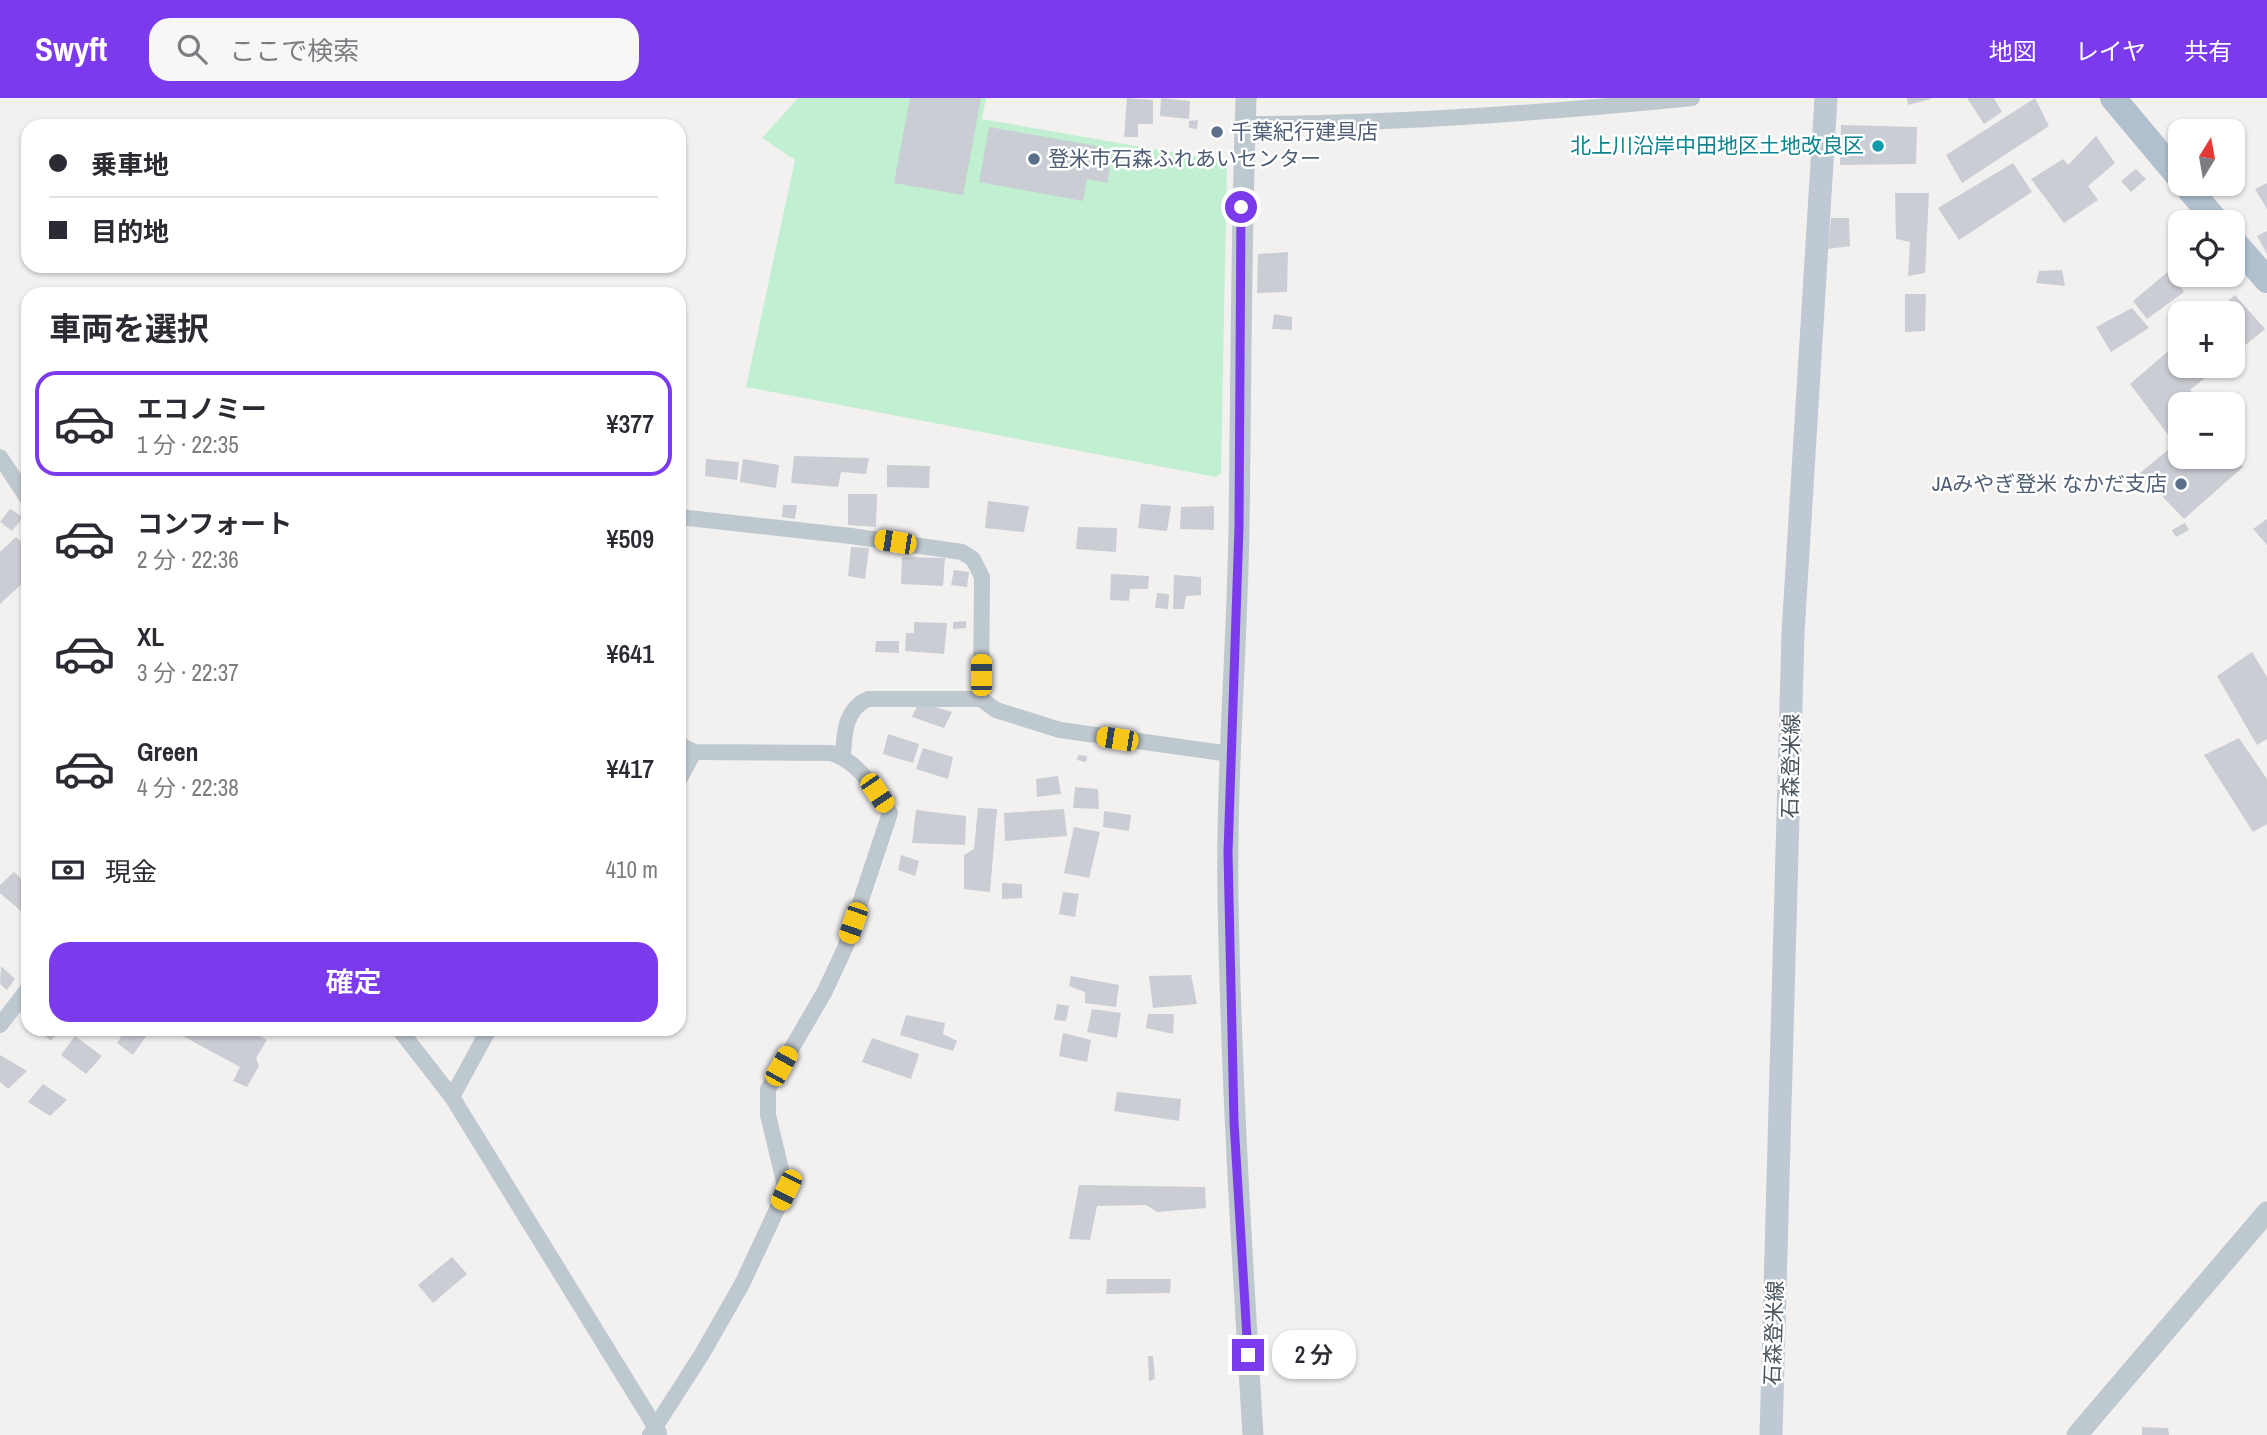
<!DOCTYPE html>
<html lang="ja">
<meta charset="utf-8">
<style>
:root{--surface:#fff;--page:#f7f7f7;--text:#2b2b33;--muted:#7c7c81;--line:#e1e1e2;--accent:#7c3aed}
body{margin:0;font-family:"Archivo Narrow","Noto Sans JP",sans-serif;background:var(--page);color:var(--text);height:100vh;display:flex;flex-direction:column;font-size:26px;white-space:nowrap}
*{box-sizing:border-box;margin:0}
p{font-size:23px;color:var(--muted)}
.icon{flex:none;width:38px;height:38px;fill:none;stroke:currentColor;stroke-width:2;stroke-linecap:round;stroke-linejoin:round}
.map{position:relative;flex:1;overflow:hidden}
.sheet{position:absolute;left:21px;top:189px;width:665px;height:749px;display:flex;flex-direction:column;background:var(--surface);border-radius:21px;box-shadow:0 2px 5px #0004}
.sheet>*{flex:none}
.hud{position:absolute;left:21px;top:21px;width:665px;height:154px;border-radius:21px;box-shadow:0 2px 5px #0004;display:grid;align-content:center;height:154px;padding:0 28px;background:var(--surface)}
.needle{width:46px;rotate:11deg}
.controls{position:absolute;left:2168px;top:21px;display:grid;gap:14px}
.controls a{display:grid;place-items:center;width:77px;height:77px;border-radius:14px;background:var(--surface);box-shadow:0 2px 5px #0004;font-size:35px}
.end{position:absolute;width:32px;height:32px;margin:-16px;border:9px solid #7c3aed;background:#fff;box-shadow:0 0 0 4px #fff}
.from{border-radius:50%}
.bubble{position:absolute;height:49px;border-radius:21px;background:var(--surface);box-shadow:0 2px 5px #0004;font-size:23px;font-weight:600;line-height:49px;text-align:center}
.car{position:absolute;width:21px;height:42px;margin:-21px -10px;border-radius:9px;box-shadow:0 0 5px 2px #0007;background:linear-gradient(#f5c518 24%,#345 0 40%,#f5c518 0 76%,#345 0 86%,#f5c518 0)}
.hud b{display:flex;align-items:center;gap:24px;height:66px;font-size:26px}
.hud b+b{border-top:2px solid var(--line)}
.hud i{width:18px;height:18px;background:var(--text)}
ul{padding:0;list-style:none}
li{display:flex;align-items:center;gap:21px;height:105px;margin:0 14px 10px;padding:0 14px;border:4px solid transparent;border-radius:21px}
li div{flex:1}
li b{display:block;font-size:26px}
li em{font-style:normal;font-weight:600}
li.active{border-color:var(--accent)}
li>.icon{width:63px;height:63px;stroke-width:1.5}
h2{padding:0 28px;font-size:32px;line-height:84px}
.pay{display:flex;align-items:center;gap:18px;height:77px;padding:0 28px;font-size:26px}
.pay p{margin-inline-start:auto}
.action{display:flex;gap:14px;margin-top:auto;padding:14px 28px}
.action a{flex:1;height:80px;border-radius:21px;background:var(--accent);color:#fff;font-size:28px;font-weight:600;line-height:80px;text-align:center}
header{display:flex;align-items:center;gap:42px;box-sizing:border-box;height:98px;padding:0 35px;background:var(--accent);color:#fff}
header strong{font-size:33px}
nav{display:flex;gap:38px;margin-inline-start:auto;font-size:24px}
.search{width:490px;height:63px;background:var(--page);display:flex;align-items:center;gap:18px;box-sizing:border-box;padding:0 24px;border-radius:21px;color:var(--muted);font-size:26px}
.map>svg:first-child{display:block}
</style>
<header>
<strong>Swyft</strong>
<div class="search"><svg class="icon" aria-label="search" viewBox="0 0 24 24"><circle cx="10" cy="10" r="6"/><path d="M15 15l6 6"/></svg>ここで検索</div>
<nav><a>地図</a><a>レイヤ</a><a>共有</a></nav>
</header>
<div class="map">
<svg width="2267" height="1337" viewBox="0 0 2267 1337">
<rect width="100%" height="100%" fill="#f3f0f0"/>
<!-- green -->
<polygon fill="#c0efd1" points="798,0 986,0 982,21 1227,64 1221,375 1216,379 746,289 795,62 762,40"/>
<!-- building -->
<g fill="#cacdd3">
<polygon points="910,0 981,0 963,97 894,85"/>
<polygon points="1127,0 1153,2 1153,26 1138,26 1138,39 1124,39"/>
<polygon points="1161,0 1190,3 1189,21 1160,18"/>
<polygon points="1907,0 1931,0 1931,1 1908,7"/>
<polygon points="1967,0 1994,0 2002,14 1984,26"/>
<polygon points="2035,0 2049,28 1962,85 1946,57"/>
<polygon points="1198,22 1197,31 1189,30 1189,23"/>
<polygon points="1841,27 1917,29 1916,66 1840,67"/>
<polygon points="989,29 1097,48 1094,65 1110,68 1107,85 1087,81 1083,103 979,84"/>
<polygon points="2096,38 2115,65 2088,88 2098,102 2064,125 2031,81 2063,61 2068,67"/>
<polygon points="2013,65 2032,94 1959,142 1938,110"/>
<polygon points="2136,71 2146,81 2131,94 2121,83"/>
<polygon points="2267,85 2267,111 2255,91"/>
<polygon points="1895,95 1929,95 1925,175 1908,178 1910,144 1896,141"/>
<polygon points="1831,120 1849,120 1850,148 1828,151"/>
<polygon points="2267,133 2267,156 2257,138"/>
<polygon points="1288,154 1287,194 1257,195 1258,156"/>
<polygon points="2062,172 2065,188 2036,185 2039,173"/>
<polygon points="2169,173 2184,194 2147,221 2133,203"/>
<polygon points="1905,196 1926,196 1925,233 1905,234"/>
<polygon points="2235,197 2265,231 2233,257 2233,215 2214,215"/>
<polygon points="2132,210 2149,230 2111,254 2096,229"/>
<polygon points="1274,216 1292,219 1292,232 1272,231"/>
<polygon points="2180,243 2180,268 2220,268 2190,292 2202,306 2180,306 2180,359 2232,359 2243,369 2184,421 2140,375 2175,346 2130,286"/>
<polygon points="794,358 869,360 866,376 841,374 838,389 791,385"/>
<polygon points="706,361 739,364 737,382 705,378"/>
<polygon points="743,361 779,367 776,390 740,384"/>
<polygon points="887,367 930,368 929,390 887,389"/>
<polygon points="679,383 685,383 680,400 679,400"/>
<polygon points="848,396 877,396 876,429 848,427"/>
<polygon points="988,403 1029,408 1024,434 985,430"/>
<polygon points="1141,406 1171,408 1167,433 1138,430"/>
<polygon points="783,407 797,407 795,421 782,419"/>
<polygon points="1214,408 1214,432 1180,431 1181,409"/>
<polygon points="10,411 23,419 12,433 0,424"/>
<polygon points="2267,421 2267,447 2253,431"/>
<polygon points="2185,425 2189,432 2176,439 2172,432"/>
<polygon points="1078,429 1117,430 1116,454 1076,451"/>
<polygon points="16,439 28,451 28,480 0,506 0,454"/>
<polygon points="851,449 869,450 865,481 848,478"/>
<polygon points="902,459 945,460 943,488 901,486"/>
<polygon points="954,472 969,474 967,489 951,487"/>
<polygon points="1111,476 1149,478 1148,491 1130,491 1129,503 1110,502"/>
<polygon points="1174,477 1201,479 1201,497 1186,498 1184,511 1173,511"/>
<polygon points="1157,495 1169,496 1168,511 1155,510"/>
<polygon points="966,523 966,530 953,531 953,524"/>
<polygon points="914,524 947,525 944,556 905,553 906,535 914,535"/>
<polygon points="876,543 899,543 899,555 875,554"/>
<polygon points="2252,554 2267,579 2267,641 2257,647 2217,578"/>
<polygon points="919,604 952,614 944,630 912,619"/>
<polygon points="888,636 919,646 913,665 883,656"/>
<polygon points="2239,640 2267,681 2267,726 2253,734 2204,657"/>
<polygon points="923,650 953,659 948,681 916,671"/>
<polygon points="1078,657 1087,658 1086,664 1077,662"/>
<polygon points="1058,678 1061,696 1037,699 1036,681"/>
<polygon points="1075,689 1098,691 1099,711 1073,710"/>
<polygon points="978,710 997,711 990,794 964,791 964,757 974,751"/>
<polygon points="1064,711 1067,738 1005,743 1004,715"/>
<polygon points="916,712 966,718 965,747 912,745"/>
<polygon points="1104,713 1131,717 1129,733 1103,729"/>
<polygon points="1074,729 1100,734 1089,780 1064,775"/>
<polygon points="901,757 919,763 915,778 898,772"/>
<polygon points="14,774 28,787 28,808 22,814 0,795 0,787"/>
<polygon points="1002,785 1022,786 1022,800 1002,801"/>
<polygon points="1063,794 1079,796 1075,819 1059,816"/>
<polygon points="1,868 15,881 7,892 0,886"/>
<polygon points="1191,877 1197,906 1153,910 1149,878"/>
<polygon points="1071,878 1119,887 1116,909 1085,905 1085,894 1069,888"/>
<polygon points="1057,906 1069,908 1066,923 1054,922"/>
<polygon points="1092,911 1121,915 1117,940 1087,934"/>
<polygon points="1148,916 1174,916 1173,936 1146,930"/>
<polygon points="906,917 945,925 943,936 957,943 953,953 900,937"/>
<polygon points="36,931 60,931 51,943"/>
<polygon points="126,931 151,931 133,957 117,945"/>
<polygon points="186,931 248,931 267,942 256,960 259,968 247,989 233,983 240,969 181,937"/>
<polygon points="1063,935 1091,942 1087,964 1059,958"/>
<polygon points="75,938 102,958 86,976 61,957"/>
<polygon points="872,940 919,956 911,981 862,964"/>
<polygon points="0,957 27,973 8,991 0,984"/>
<polygon points="43,986 67,1002 50,1018 28,1004"/>
<polygon points="1117,994 1181,1001 1179,1023 1114,1013"/>
<polygon points="1079,1087 1205,1089 1206,1110 1157,1114 1146,1107 1097,1108 1090,1142 1069,1141"/>
<polygon points="452,1159 467,1176 433,1205 418,1187"/>
<polygon points="1107,1181 1171,1181 1170,1195 1106,1196"/>
<polygon points="1148,1258 1153,1258 1155,1281 1149,1283"/>
<polygon points="2142,1329 2168,1330 2169,1337 2142,1337"/>
</g>
<g fill="none" stroke-linecap="round" stroke-linejoin="round">
<!-- minor -->
<g stroke="#bec8cf" stroke-width="16">
<path d="M1245,26c149,0 299,-11 447,-26"/>
<polyline points="0,359 28,401"/>
<polyline points="679,419 851,438 962,454 973,461 982,479 981,601"/>
<path d="M843,659c1,-23 2,-48 25,-58h113l15,11 64,20 170,24"/>
<polyline points="679,682 694,654"/>
<polyline points="0,927 28,891"/>
<polyline points="399,931 452,999 659,1335"/>
<polyline points="452,999 489,931"/>
<path d="M650,1337l52,-81 40,-70 44,-94 -18,-75v-26l57,-98 20,-43 45,-135c-16,-23 -30,-51 -59,-60l-137,-1 -15,-8"/>
</g>
<!-- tertiary -->
<g stroke="#bec8cf" stroke-width="21">
<path d="M1246,0c-5,143 -5,287 -7,430 -2,123 -13,246 -11,370 3,179 14,358 25,537"/>
<polyline points="2077,1337 2267,1114"/>
</g>
<!-- secondary -->
<polyline stroke="#bec9d4" stroke-width="23" points="1771,1337 1793,535 1826,0"/>
<!-- primary -->
<g stroke="#b0c0cf" stroke-width="26">
<polyline points="2113,0 2180,80"/>
<polyline points="2185,86 2217,124"/>
<polyline points="2233,143 2267,182"/>
</g>
</g>
<g fill="none" stroke-linecap="round" stroke-linejoin="round">
<!-- route -->
<polyline stroke="#7c3aed" stroke-width="9" points="1241,109 1239,429 1228,755 1234,1024 1248,1257"/>
</g>
<!-- markers -->
<g fill="#5c6f8a" stroke="#fff" stroke-width="2.5">
<circle cx="1217" cy="34" r="7"/>
<circle cx="1034" cy="61" r="7"/>
<circle cx="2181" cy="386" r="7"/>
</g>
<circle fill="#0f9aa8" stroke="#fff" stroke-width="2.5" cx="1878" cy="48" r="7"/>
<g text-anchor="middle" stroke-width="5" stroke-linejoin="round" paint-order="stroke">
<!-- service labels -->
<g font-size="21" fill="#4e5e75" stroke="#fff" text-anchor="start">
<text x="1231" y="41">千葉紀行建具店</text>
<text x="1048" y="68">登米市石森ふれあいセンター</text>
<text x="2167" y="393" text-anchor="end">JAみやぎ登米 なかだ支店</text>
</g>
<!-- culture labels -->
<g font-size="21" fill="#0d838f" stroke="#fff" text-anchor="end">
<text x="1864" y="55">北上川沿岸中田地区土地改良区</text>
</g>
<!-- street labels -->
<g font-size="21" fill="#48545e" stroke="#fff">
<text transform="translate(1791 668) rotate(-89)" y="7">石森登米線</text>
<text transform="translate(1774 1235) rotate(-88)" y="7">石森登米線</text>
</g>
</g>
</svg>
<div class="controls">
<a><svg class="needle" viewBox="-14 -14 28 28"><path d="M0-13l5 13h-10z" fill="#e53935"/><path d="M0 13l5-13h-10z" fill="#7c7c81"/></svg></a>
<a><svg class="icon" aria-label="locate" viewBox="0 0 24 24"><circle cx="12" cy="12" r="6"/><path d="M12 2v4M12 18v4M2 12h4M18 12h4"/></svg></a>
<a>+</a>
<a>−</a>
</div>
<i class="end from" style="left:1241px;top:109px"></i>
<i class="end" style="left:1248px;top:1257px"></i>
<div class="bubble" style="left:1272px;top:1232px;width:84px">2 分</div>
<i class="car" style="left:895px;top:444px;rotate:279deg"></i>
<i class="car" style="left:981px;top:577px;rotate:0deg"></i>
<i class="car" style="left:1117px;top:641px;rotate:279deg"></i>
<i class="car" style="left:877px;top:695px;rotate:146deg"></i>
<i class="car" style="left:853px;top:825px;rotate:199deg"></i>
<i class="car" style="left:781px;top:968px;rotate:29deg"></i>
<i class="car" style="left:786px;top:1092px;rotate:206deg"></i>
<div class="hud">
<b><i class="from"></i>乗車地</b>
<b><i></i>目的地</b>
</div>
<section class="sheet">
<h2>車両を選択</h2>
<ul>
<li class="active"><svg class="icon" aria-label="car" viewBox="0 0 24 24"><path d="M5 17H2v-5l4-1 3-4h7l3 4 3 1v5h-3M9 17h6M6 11h13"/><circle cx="7" cy="17" r="2"/><circle cx="17" cy="17" r="2"/></svg><div><b>エコノミー</b><p>1 分 · 22:35</p></div><em>¥377</em></li>
<li><svg class="icon" aria-label="car" viewBox="0 0 24 24"><path d="M5 17H2v-5l4-1 3-4h7l3 4 3 1v5h-3M9 17h6M6 11h13"/><circle cx="7" cy="17" r="2"/><circle cx="17" cy="17" r="2"/></svg><div><b>コンフォート</b><p>2 分 · 22:36</p></div><em>¥509</em></li>
<li><svg class="icon" aria-label="car" viewBox="0 0 24 24"><path d="M5 17H2v-5l4-1 3-4h7l3 4 3 1v5h-3M9 17h6M6 11h13"/><circle cx="7" cy="17" r="2"/><circle cx="17" cy="17" r="2"/></svg><div><b>XL</b><p>3 分 · 22:37</p></div><em>¥641</em></li>
<li><svg class="icon" aria-label="car" viewBox="0 0 24 24"><path d="M5 17H2v-5l4-1 3-4h7l3 4 3 1v5h-3M9 17h6M6 11h13"/><circle cx="7" cy="17" r="2"/><circle cx="17" cy="17" r="2"/></svg><div><b>Green</b><p>4 分 · 22:38</p></div><em>¥417</em></li>
</ul>
<div class="pay"><svg class="icon" aria-label="cash" viewBox="0 0 24 24"><path d="M3 7h18v10H3z"/><circle cx="12" cy="12" r="2"/></svg>現金<p>410 m</p></div>
<div class="action"><a>確定</a></div>
</section>
</div>
